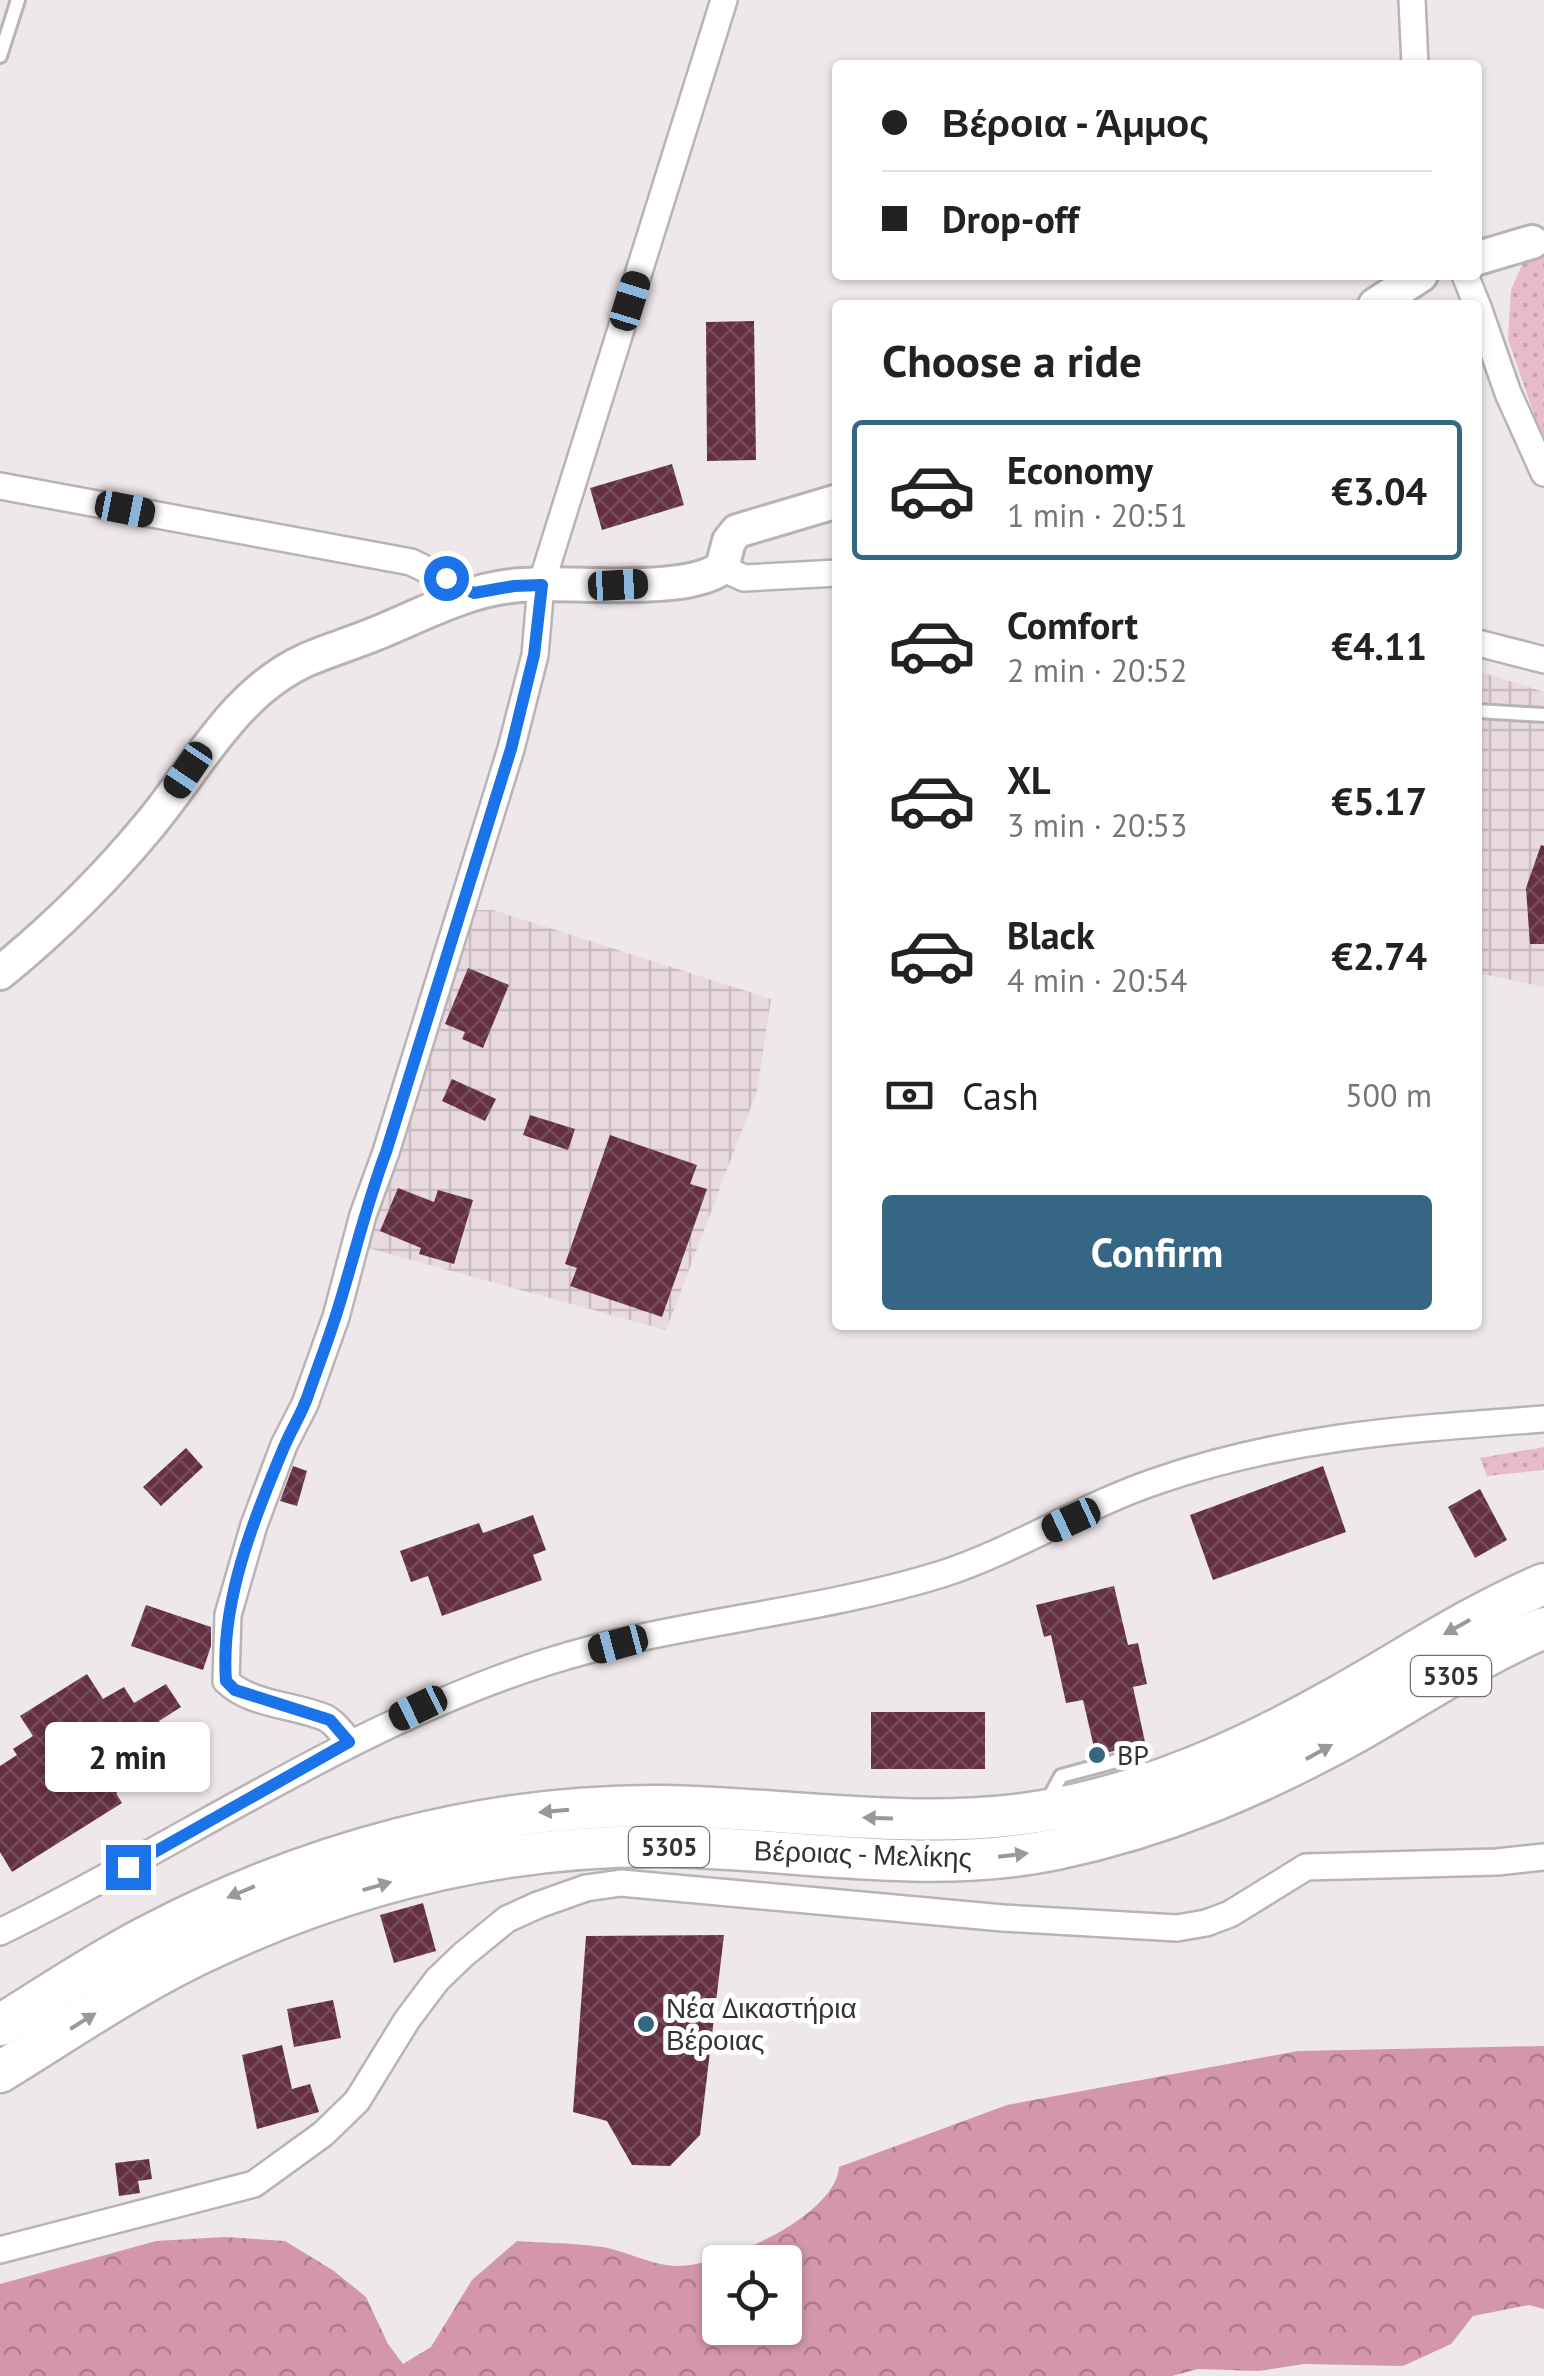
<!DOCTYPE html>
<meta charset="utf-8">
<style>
:root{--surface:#fff;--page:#f6f6f6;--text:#222;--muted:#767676;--line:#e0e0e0;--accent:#356784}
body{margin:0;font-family:"PT Sans",sans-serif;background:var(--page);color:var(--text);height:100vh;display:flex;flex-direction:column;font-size:38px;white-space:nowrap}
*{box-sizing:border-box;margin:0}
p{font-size:32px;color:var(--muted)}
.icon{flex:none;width:55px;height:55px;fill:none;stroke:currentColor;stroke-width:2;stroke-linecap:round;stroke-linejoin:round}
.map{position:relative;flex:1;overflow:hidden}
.sheet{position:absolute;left:832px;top:300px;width:650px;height:1030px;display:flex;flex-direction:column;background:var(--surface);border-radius:10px;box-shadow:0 2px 8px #0004}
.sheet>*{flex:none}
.hud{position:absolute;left:832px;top:60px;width:650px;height:220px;border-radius:10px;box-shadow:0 2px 8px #0004;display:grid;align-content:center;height:220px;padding:0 50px;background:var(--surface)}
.tools{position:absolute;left:702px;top:2245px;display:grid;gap:20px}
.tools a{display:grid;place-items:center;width:100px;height:100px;border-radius:10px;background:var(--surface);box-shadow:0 2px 8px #0004;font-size:50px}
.end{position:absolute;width:45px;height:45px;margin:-22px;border:12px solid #1a73e8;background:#fff;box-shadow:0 0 0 5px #fff}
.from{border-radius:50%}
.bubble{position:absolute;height:70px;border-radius:10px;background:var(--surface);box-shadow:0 2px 8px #0004;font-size:32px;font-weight:600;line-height:70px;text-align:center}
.car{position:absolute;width:30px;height:60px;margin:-30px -15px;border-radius:12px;box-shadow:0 0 8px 2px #0007;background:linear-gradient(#222 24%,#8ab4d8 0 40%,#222 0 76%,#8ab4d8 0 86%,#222 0)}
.hud b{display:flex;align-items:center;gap:35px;height:95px;font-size:38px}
.hud b+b{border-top:2px solid var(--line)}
.hud i{width:25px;height:25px;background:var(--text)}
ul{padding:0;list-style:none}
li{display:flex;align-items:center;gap:30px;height:140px;margin:0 20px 15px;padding:0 30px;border:5px solid transparent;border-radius:10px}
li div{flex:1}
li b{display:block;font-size:38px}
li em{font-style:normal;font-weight:600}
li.current{border-color:var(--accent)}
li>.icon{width:90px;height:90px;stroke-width:1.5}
h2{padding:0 50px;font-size:45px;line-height:120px}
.pay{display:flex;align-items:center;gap:25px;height:110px;padding:0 50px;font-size:38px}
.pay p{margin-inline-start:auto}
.primary-button{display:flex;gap:20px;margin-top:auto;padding:20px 50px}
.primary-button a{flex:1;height:115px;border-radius:10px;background:var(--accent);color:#fff;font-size:40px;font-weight:600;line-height:115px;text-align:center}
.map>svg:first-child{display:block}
</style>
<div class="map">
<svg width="1544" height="2376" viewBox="0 0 1544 2376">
<defs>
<pattern id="industrial-grid" width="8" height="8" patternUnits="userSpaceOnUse" patternTransform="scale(2.5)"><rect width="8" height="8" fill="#e9dadf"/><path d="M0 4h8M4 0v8" fill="none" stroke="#c8bcc0"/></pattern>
<pattern id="grass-dots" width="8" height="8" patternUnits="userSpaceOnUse" patternTransform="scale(2.5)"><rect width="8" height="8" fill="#e8bbc9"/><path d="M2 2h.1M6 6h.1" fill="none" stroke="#c8a1ad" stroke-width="1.8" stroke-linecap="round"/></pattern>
<pattern id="forest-crowns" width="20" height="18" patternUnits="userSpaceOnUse" patternTransform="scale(2.5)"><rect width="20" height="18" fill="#d496aa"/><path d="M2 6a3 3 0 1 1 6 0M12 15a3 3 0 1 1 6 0" fill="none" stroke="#ad7b8b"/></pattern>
<pattern id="building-cross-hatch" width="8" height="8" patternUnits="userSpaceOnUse" patternTransform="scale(2.5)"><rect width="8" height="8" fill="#632f43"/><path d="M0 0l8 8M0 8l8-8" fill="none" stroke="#764c5c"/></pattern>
</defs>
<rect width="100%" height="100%" fill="#efe8ea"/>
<!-- industrial -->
<g fill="url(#industrial-grid)">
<polygon points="1478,671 1544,692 1544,987 1478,973"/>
<polygon points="473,910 493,910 771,999 757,1091 666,1330 368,1248"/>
</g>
<!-- grass -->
<g fill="url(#grass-dots)">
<polygon points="1544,251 1544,443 1508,339 1511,290 1526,256"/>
<polygon points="1544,1447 1544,1470 1487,1476 1480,1458"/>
</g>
<!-- forest -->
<path fill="url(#forest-crowns)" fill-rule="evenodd" d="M1544,2046v263l-15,-4 -56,11 -22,28 -48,22 -99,-2 -45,7 -61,-2 -26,7h-1172v-92l156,-43 69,-4 60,4 49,30 32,26 22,47 15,20 28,-17 41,-67 45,-39c28,2 58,2 85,6 25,4 51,19 75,19 45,1 159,-50 162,-99l168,-62 291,-54zM720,2262h65v66h-65z"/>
<!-- building -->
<g fill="url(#building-cross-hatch)">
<polygon points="754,321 756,460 707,461 706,322"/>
<polygon points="672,464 684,505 602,530 590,488"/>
<polygon points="1541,845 1544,846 1544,944 1530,944 1526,888"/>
<polygon points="468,968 509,985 483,1048 462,1039 465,1032 445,1024"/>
<polygon points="452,1079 496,1099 485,1121 442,1101"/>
<polygon points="530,1115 575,1129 568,1150 523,1135"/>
<polygon points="610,1135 697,1165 690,1184 707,1189 662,1317 570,1286 577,1268 565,1264"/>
<polygon points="398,1188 434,1202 438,1190 473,1200 454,1264 419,1254 421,1248 380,1231"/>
<polygon points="186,1448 203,1467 161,1506 143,1487"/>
<polygon points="293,1466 307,1471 297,1506 280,1501"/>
<polygon points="1323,1466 1346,1532 1213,1580 1190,1515"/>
<polygon points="1480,1489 1507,1540 1475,1558 1448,1507"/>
<polygon points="533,1515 546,1550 533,1555 542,1580 442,1616 428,1576 411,1582 400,1551 479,1523 483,1533"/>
<polygon points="1114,1586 1128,1645 1138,1643 1147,1684 1133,1687 1147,1751 1135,1753 1121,1749 1096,1756 1083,1700 1066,1703 1051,1635 1044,1637 1036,1605"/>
<polygon points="146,1605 211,1627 211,1646 203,1670 131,1646"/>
<polygon points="87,1674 103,1699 124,1687 134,1703 166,1684 181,1707 159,1721 179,1753 116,1793 122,1803 12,1872 0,1852 0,1766 17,1755 13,1749 33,1736 20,1716"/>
<rect x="871" y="1712" width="114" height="57"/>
<polygon points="423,1903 436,1951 394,1963 380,1915"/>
<polygon points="724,1935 700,2135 670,2166 632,2165 607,2121 573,2112 586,1936"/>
<polygon points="333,2000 341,2038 294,2047 287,2009"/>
<polygon points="282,2045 292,2089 310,2084 319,2112 257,2129 242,2055"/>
<polygon points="149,2159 152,2179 138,2181 140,2193 119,2196 115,2163"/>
</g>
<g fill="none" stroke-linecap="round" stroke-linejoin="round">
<!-- service casing -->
<g stroke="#bab3b5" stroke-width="18">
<g id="service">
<polyline points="0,56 18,0"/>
<polyline points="1478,711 1544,715"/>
<polyline points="1048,1800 1061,1776 1124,1759 1142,1768 1150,1777"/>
</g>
</g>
<!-- minor casing -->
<g stroke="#bab3b5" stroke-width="30">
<g id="minor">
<polyline points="1412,0 1415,65"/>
<polyline points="1465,275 1477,305"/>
<polyline points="1478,307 1508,393 1544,473"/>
<polyline points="0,486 411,562 474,593"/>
<polyline points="722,568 744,578 838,573"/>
<polyline points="1478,643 1544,660"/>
<path d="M349,1742c-6,-8 -14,-19 -23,-24 -32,-14 -74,-12 -100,-37l2,-66 26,-90 30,-80 21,-41 31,-87 27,-102 23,-63 125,-403 24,-94 6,-70 183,-585"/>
<path d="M0,1932c183,-89 352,-208 547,-270 129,-41 266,-48 395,-88 74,-24 139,-67 212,-92 131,-46 253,-53 390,-63"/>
<polyline points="0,2250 254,2184 323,2134 357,2101 407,2020 437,1980 463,1955 507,1919 538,1905 586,1888 621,1883 1003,1918 1177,1928 1206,1923 1230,1914 1306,1867 1497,1862 1544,1857"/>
</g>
</g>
<!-- tertiary casing -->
<g stroke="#bab3b5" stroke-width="38">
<g id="tertiary">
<polyline points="1478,258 1532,242"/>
<polyline points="1375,305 1421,275"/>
<path d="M0,973c54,-44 106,-95 151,-150 47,-57 84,-131 155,-163 23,-10 47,-17 71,-27 44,-18 88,-42 135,-47 54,-7 168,11 210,-18l7,-27 8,-10 101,-30"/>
</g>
</g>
<!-- primary casing -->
<g stroke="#bab3b5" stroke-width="45">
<g id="primary">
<path d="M0,2025c49,-30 97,-63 148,-89 159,-83 336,-132 516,-130 126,2 253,26 379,5 104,-18 200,-61 291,-112 70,-39 136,-84 210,-115"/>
<path d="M0,2072c70,-43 139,-91 214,-125 140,-65 292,-102 448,-101 131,2 265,30 395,3 108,-23 204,-64 299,-117 62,-35 122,-76 188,-104"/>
</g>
</g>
<!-- service -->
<use href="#service" stroke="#fff" stroke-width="12"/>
<!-- minor -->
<use href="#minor" stroke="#fff" stroke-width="25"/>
<!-- tertiary -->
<use href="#tertiary" stroke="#fff" stroke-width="32"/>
<!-- primary -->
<use href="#primary" stroke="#fff" stroke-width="40"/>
</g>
<!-- one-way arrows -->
<defs><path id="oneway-solid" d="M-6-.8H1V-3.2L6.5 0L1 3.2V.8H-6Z" transform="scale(2.5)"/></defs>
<g fill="#9a9899">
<use href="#oneway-solid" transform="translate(1457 1627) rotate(151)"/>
<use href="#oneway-solid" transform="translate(1319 1752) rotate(-29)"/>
<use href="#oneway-solid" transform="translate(554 1811) rotate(175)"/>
<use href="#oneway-solid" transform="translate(878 1818) rotate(-178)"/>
<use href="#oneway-solid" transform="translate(1013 1855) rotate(-7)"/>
<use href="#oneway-solid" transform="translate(377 1886) rotate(-16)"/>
<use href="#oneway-solid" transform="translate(241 1892) rotate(157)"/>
<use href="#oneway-solid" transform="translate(83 2021) rotate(-32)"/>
</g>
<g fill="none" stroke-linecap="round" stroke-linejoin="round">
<!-- route -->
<path stroke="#1a73e8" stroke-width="12" d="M128,1867l221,-125 -19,-22 -95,-30 -9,-9c-6,-79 28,-163 58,-234 7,-17 17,-32 23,-49 10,-29 21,-57 30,-86 17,-54 29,-107 49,-160l125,-403 23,-94 8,-70 -28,1 -40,7 -28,-15"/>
</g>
<!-- markers -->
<g fill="#356784" stroke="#fff" stroke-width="4">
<circle cx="1097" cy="1755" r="10"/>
<circle cx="646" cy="2024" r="10"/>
</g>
<g text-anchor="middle" stroke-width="10" stroke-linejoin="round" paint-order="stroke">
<!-- shield labels -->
<g fill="#fff" stroke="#727070" stroke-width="2.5">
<rect x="1411" y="1656" width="80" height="40" rx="8"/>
<rect x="629" y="1827" width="80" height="40" rx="8"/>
</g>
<g font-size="25" font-weight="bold" fill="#353233">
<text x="1451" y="1685">5305</text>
<text x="669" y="1856">5305</text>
</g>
<!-- poi labels -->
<g font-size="28" fill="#353233" stroke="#fff" text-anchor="start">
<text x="1117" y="1765">BP</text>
<text x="666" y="2018">Νέα Δικαστήρια<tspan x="666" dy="32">Βέροιας</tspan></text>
</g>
<!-- street labels -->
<g font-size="28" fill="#353233" stroke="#fff">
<text transform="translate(863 1854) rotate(2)" y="10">Βέροιας - Μελίκης</text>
</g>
</g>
</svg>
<div class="tools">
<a><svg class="icon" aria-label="locate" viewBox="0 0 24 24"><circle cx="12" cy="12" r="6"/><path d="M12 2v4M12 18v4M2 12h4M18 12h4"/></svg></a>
</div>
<i class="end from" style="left:446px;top:578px"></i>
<i class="end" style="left:128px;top:1867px"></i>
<div class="bubble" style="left:45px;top:1722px;width:165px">2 min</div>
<i class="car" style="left:630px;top:301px;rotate:17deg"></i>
<i class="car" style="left:125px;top:509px;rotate:101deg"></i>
<i class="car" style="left:618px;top:585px;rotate:87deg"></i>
<i class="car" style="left:188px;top:770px;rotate:214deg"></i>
<i class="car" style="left:1071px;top:1520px;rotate:245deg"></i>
<i class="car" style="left:618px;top:1644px;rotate:255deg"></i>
<i class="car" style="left:418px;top:1708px;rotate:244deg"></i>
<div class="hud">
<b><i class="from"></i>Βέροια - Άμμος</b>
<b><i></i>Drop-off</b>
</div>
<section class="sheet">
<h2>Choose a ride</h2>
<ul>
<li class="current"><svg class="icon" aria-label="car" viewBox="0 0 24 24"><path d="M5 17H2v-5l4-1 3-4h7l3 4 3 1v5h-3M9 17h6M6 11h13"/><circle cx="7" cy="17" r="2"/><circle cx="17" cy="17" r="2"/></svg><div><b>Economy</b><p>1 min · 20:51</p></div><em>€3.04</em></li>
<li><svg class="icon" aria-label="car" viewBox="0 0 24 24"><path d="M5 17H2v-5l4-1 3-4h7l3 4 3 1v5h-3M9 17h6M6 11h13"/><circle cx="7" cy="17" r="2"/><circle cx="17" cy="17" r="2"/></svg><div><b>Comfort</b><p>2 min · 20:52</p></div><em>€4.11</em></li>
<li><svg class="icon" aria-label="car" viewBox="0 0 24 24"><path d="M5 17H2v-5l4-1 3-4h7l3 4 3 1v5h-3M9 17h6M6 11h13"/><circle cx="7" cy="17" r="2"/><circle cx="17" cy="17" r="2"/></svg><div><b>XL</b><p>3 min · 20:53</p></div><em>€5.17</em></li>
<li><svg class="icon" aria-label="car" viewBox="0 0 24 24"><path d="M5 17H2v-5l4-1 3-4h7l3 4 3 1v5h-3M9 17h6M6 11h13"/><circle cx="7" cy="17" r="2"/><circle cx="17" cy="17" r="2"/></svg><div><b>Black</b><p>4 min · 20:54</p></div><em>€2.74</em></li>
</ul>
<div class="pay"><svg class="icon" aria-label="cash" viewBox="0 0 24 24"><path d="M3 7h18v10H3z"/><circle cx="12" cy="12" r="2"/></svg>Cash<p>500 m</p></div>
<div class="primary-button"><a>Confirm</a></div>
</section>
</div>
